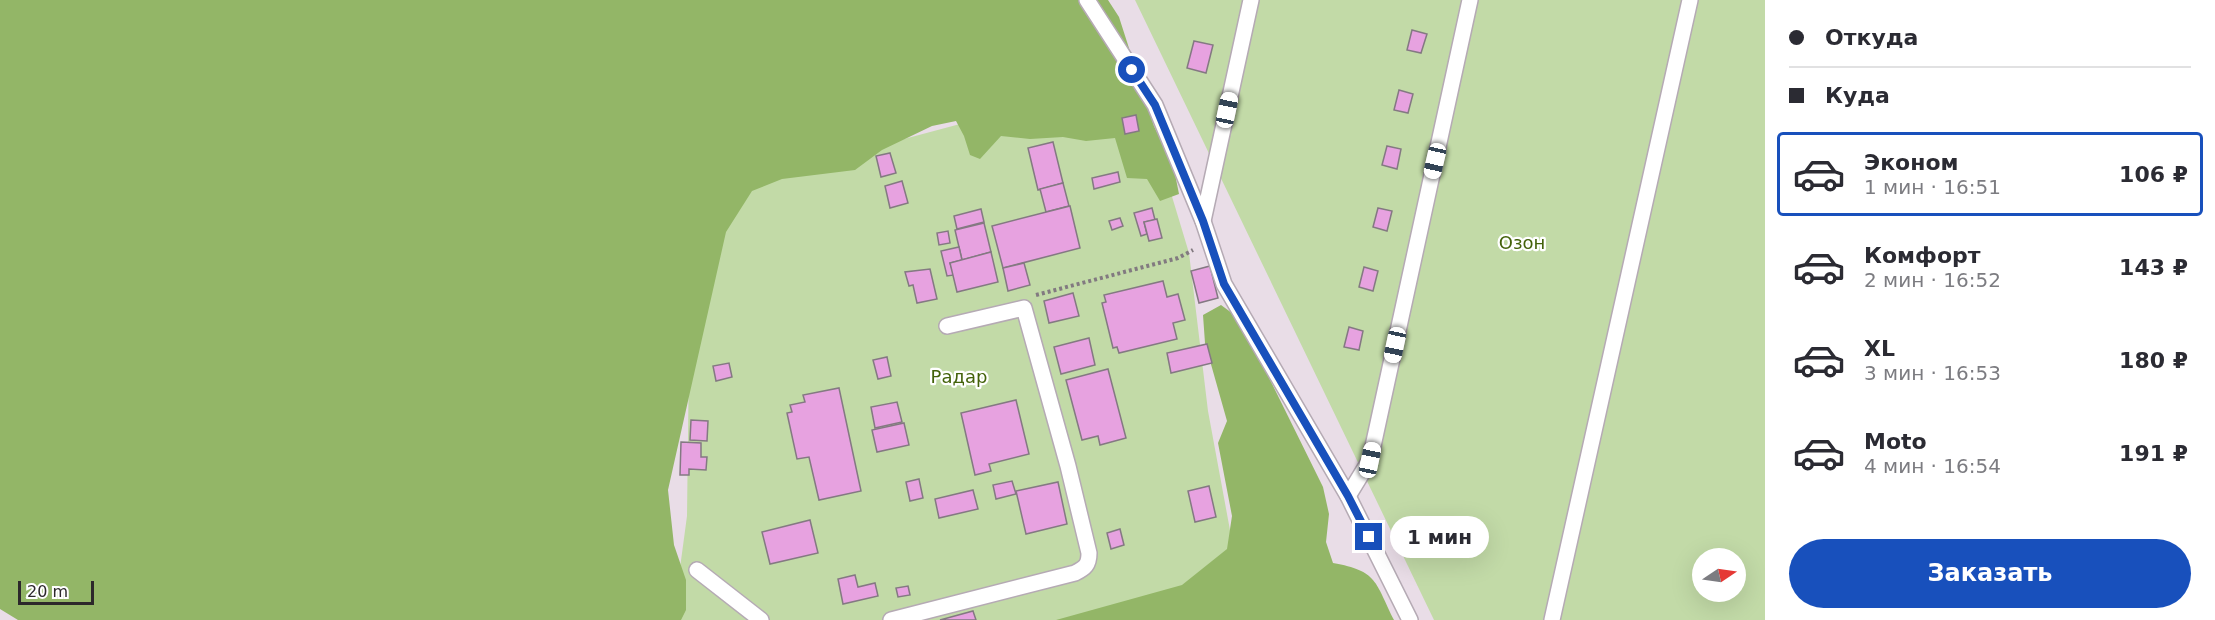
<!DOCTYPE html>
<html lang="ru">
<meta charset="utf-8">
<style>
:root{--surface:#fff;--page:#f7f7f7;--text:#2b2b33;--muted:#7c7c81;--line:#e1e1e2;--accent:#1850bc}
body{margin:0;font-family:"DejaVu Sans",sans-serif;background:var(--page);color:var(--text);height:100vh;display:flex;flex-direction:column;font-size:22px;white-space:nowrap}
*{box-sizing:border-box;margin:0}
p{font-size:20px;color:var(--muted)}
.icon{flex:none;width:33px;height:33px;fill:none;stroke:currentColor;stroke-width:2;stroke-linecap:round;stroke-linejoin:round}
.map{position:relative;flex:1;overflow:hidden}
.drawer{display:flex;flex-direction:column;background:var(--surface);width:450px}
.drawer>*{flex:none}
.hud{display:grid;align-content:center;height:132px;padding:0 24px;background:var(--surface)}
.needle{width:39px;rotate:77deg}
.buttons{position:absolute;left:1692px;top:548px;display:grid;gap:12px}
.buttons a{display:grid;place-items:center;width:54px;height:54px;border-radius:50%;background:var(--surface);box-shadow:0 6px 24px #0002;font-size:30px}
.scale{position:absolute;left:18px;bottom:15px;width:76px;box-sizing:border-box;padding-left:6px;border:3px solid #2c282b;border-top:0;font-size:16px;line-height:21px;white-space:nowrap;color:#2c282b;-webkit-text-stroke:4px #fff;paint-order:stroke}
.end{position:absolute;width:27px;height:27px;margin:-14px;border:8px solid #1850bc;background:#fff;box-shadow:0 0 0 3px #fff}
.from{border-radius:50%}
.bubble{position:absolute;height:42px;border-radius:21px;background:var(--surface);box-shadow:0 6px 24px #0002;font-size:20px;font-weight:600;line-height:42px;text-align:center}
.car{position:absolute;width:18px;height:36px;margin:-18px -9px;border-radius:8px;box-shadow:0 0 4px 2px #0007;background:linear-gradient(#fff 24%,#345 0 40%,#fff 0 76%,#345 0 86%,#fff 0)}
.hud b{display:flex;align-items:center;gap:21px;height:57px;font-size:22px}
.hud b+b{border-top:2px solid var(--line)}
.hud i{width:15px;height:15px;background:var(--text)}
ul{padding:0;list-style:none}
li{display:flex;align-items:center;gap:18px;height:84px;margin:0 12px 9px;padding:0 12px;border:3px solid transparent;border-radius:6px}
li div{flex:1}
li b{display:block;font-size:22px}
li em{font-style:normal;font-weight:600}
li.current{border-color:var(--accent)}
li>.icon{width:54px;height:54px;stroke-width:1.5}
.cta{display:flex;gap:12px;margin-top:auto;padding:12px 24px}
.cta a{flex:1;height:69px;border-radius:36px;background:var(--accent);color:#fff;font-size:24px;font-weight:600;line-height:69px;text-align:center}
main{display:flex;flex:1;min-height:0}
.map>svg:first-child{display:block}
</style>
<main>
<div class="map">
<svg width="1765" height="620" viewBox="0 0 1765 620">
<rect width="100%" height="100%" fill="#e9dde7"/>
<!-- green -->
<g fill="#c2daa7" fill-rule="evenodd">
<path d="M1135,0h630v620h-331zM1702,558h34v33h-34z"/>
<polygon points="1136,77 1189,253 1208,411 1239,579 1107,620 673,620 687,516 691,196"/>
</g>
<!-- forest -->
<g fill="#93b667">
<polygon points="0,0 1108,0 1119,17 1154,126 1174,169 1179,194 1160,201 1147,179 1127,178 1115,138 1086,141 1063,137 1030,139 1001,136 980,159 970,155 964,136 956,121 932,126 882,150 855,170 782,179 752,191 726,232 668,490 674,545 686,580 686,610 681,620 18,620 0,609"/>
<path d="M1221,305l19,14 83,168 6,27 -3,28 7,21c45,8 42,19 61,57h-338l126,-35 45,-36 5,-33 -14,-73 9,-22 -22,-78 -2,-28z"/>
</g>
<!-- building -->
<g fill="#e7a2e0" stroke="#847982" stroke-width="1.5">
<polygon points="1412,30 1427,34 1421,53 1407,50"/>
<polygon points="1194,41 1213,45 1206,73 1187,68"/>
<polygon points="1399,90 1413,94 1408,113 1394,110"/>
<polygon points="1136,115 1139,131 1125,134 1122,118"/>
<polygon points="1053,142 1063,183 1038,190 1028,148"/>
<polygon points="1387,146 1401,149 1397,169 1382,165"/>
<polygon points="890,153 896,173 881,177 876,156"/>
<polygon points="1118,172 1120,182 1094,189 1092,178"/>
<polygon points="902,181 908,203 890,208 885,186"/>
<polygon points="1063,183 1069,206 1046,212 1040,189"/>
<polygon points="1070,206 1080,248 1003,268 992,226"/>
<polygon points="1152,208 1155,220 1144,222 1147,234 1141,236 1134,213"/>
<polygon points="1378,208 1392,211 1387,231 1373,227"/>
<polygon points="981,209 984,222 957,229 954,216"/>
<polygon points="1120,218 1123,226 1112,230 1109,221"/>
<polygon points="1157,219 1162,238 1149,241 1144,222"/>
<polygon points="984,223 991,252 962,260 955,230"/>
<polygon points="948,231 950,243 939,245 937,233"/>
<polygon points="959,247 962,260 950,263 954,275 947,276 941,251"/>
<polygon points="991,252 998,282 957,292 950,263"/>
<polygon points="1024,263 1030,285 1008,291 1003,268"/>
<polygon points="1210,266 1218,298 1199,303 1191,271"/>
<polygon points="1364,267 1378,271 1373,291 1359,287"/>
<polygon points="930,269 937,299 917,303 913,285 909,286 905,272"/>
<polygon points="1163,281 1167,297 1178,294 1185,320 1173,323 1177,339 1119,353 1117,347 1113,348 1102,303 1106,302 1104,295"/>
<polygon points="1073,293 1079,316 1049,323 1044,301"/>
<polygon points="1349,327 1363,331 1359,350 1344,347"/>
<polygon points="1089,338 1095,365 1061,374 1054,347"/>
<polygon points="1207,344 1212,363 1171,373 1167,353"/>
<polygon points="887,357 891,376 878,379 873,360"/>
<polygon points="729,363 732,377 716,381 713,366"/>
<polygon points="1108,369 1126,438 1100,445 1098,436 1082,440 1066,380"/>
<polygon points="839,388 861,491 819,500 809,457 797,459 787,413 792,412 790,405 805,402 803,395"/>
<polygon points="1016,400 1029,454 989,464 991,471 975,475 961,413"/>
<polygon points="897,402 902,422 875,428 871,407"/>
<polygon points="691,420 708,421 707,441 690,440"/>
<polygon points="904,423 909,445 877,452 872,430"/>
<polygon points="681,442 701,443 701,457 707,457 706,470 689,469 689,475 680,475"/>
<polygon points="919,479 923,498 910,501 906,482"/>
<polygon points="1012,481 1016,494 996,499 993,485"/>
<polygon points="1058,482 1067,524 1026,534 1016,491"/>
<polygon points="1209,486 1216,517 1195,522 1188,491"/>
<polygon points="973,490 978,509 939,518 935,499"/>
<polygon points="810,520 818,553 770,564 762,532"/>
<polygon points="1120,529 1124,545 1111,549 1107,533"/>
<polygon points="855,575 858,587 875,583 878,596 843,604 838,579"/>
<polygon points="908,586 910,595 898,597 896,588"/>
<polygon points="973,611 976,620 940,620"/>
</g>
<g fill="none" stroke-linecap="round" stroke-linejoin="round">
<!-- service casing -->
<g stroke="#b5aab4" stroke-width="18">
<g id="service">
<polyline points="1087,0 1155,105 1203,221 1224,284 1348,496 1410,620"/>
<polyline points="1203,221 1251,0"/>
<polyline points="1348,496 1370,460 1470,0"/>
<polyline points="697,570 761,620"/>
<path d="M891,620l184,-47c10,-5 14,-8 14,-20l-21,-87 -44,-158 -77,18"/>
<polyline points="1552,620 1690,0"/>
</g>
</g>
<!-- path -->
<polyline stroke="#827a80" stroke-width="4" stroke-dasharray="3 3" stroke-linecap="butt" points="1036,295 1178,258 1193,250"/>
<!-- service -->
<use href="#service" stroke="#fff" stroke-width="15"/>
</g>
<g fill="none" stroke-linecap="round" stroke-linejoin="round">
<!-- route -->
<polyline stroke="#1850bc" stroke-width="8" points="1132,70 1155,105 1203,221 1224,284 1348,496 1369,537"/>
</g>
<g text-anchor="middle" stroke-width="4.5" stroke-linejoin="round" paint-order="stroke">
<!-- park labels -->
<g font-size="18" fill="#43620a" stroke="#fff">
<text x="1522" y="249">Озон</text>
<text x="959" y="383">Радар</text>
</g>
</g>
</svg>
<div class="buttons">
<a><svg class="needle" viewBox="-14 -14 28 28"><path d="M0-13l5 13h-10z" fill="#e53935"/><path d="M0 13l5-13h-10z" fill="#7c7c81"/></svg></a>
</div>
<div class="scale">20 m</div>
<i class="end from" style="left:1132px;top:70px"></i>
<i class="end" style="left:1369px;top:537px"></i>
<div class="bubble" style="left:1390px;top:516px;width:99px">1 мин</div>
<i class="car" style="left:1227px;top:110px;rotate:12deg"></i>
<i class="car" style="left:1435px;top:161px;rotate:193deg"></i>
<i class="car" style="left:1395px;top:345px;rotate:192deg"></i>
<i class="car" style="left:1370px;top:460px;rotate:12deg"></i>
</div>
<section class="drawer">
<div class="hud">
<b><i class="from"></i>Откуда</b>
<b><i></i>Куда</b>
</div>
<ul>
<li class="current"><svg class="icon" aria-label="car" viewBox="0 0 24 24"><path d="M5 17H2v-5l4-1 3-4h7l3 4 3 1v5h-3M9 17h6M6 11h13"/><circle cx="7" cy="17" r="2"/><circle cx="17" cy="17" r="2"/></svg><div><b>Эконом</b><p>1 мин · 16:51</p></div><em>106 ₽</em></li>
<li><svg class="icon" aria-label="car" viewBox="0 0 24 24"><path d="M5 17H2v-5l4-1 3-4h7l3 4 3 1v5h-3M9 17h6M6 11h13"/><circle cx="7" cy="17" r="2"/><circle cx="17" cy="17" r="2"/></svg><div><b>Комфорт</b><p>2 мин · 16:52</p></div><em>143 ₽</em></li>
<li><svg class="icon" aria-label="car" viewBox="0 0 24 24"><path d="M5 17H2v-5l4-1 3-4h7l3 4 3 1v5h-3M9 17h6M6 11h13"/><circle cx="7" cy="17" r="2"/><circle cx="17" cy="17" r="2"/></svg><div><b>XL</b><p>3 мин · 16:53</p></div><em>180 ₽</em></li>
<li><svg class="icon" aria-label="car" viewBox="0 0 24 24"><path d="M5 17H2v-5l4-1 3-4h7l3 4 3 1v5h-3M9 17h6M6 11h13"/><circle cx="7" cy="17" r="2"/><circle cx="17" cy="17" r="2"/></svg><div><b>Moto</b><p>4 мин · 16:54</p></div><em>191 ₽</em></li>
</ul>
<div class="cta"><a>Заказать</a></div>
</section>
</main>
